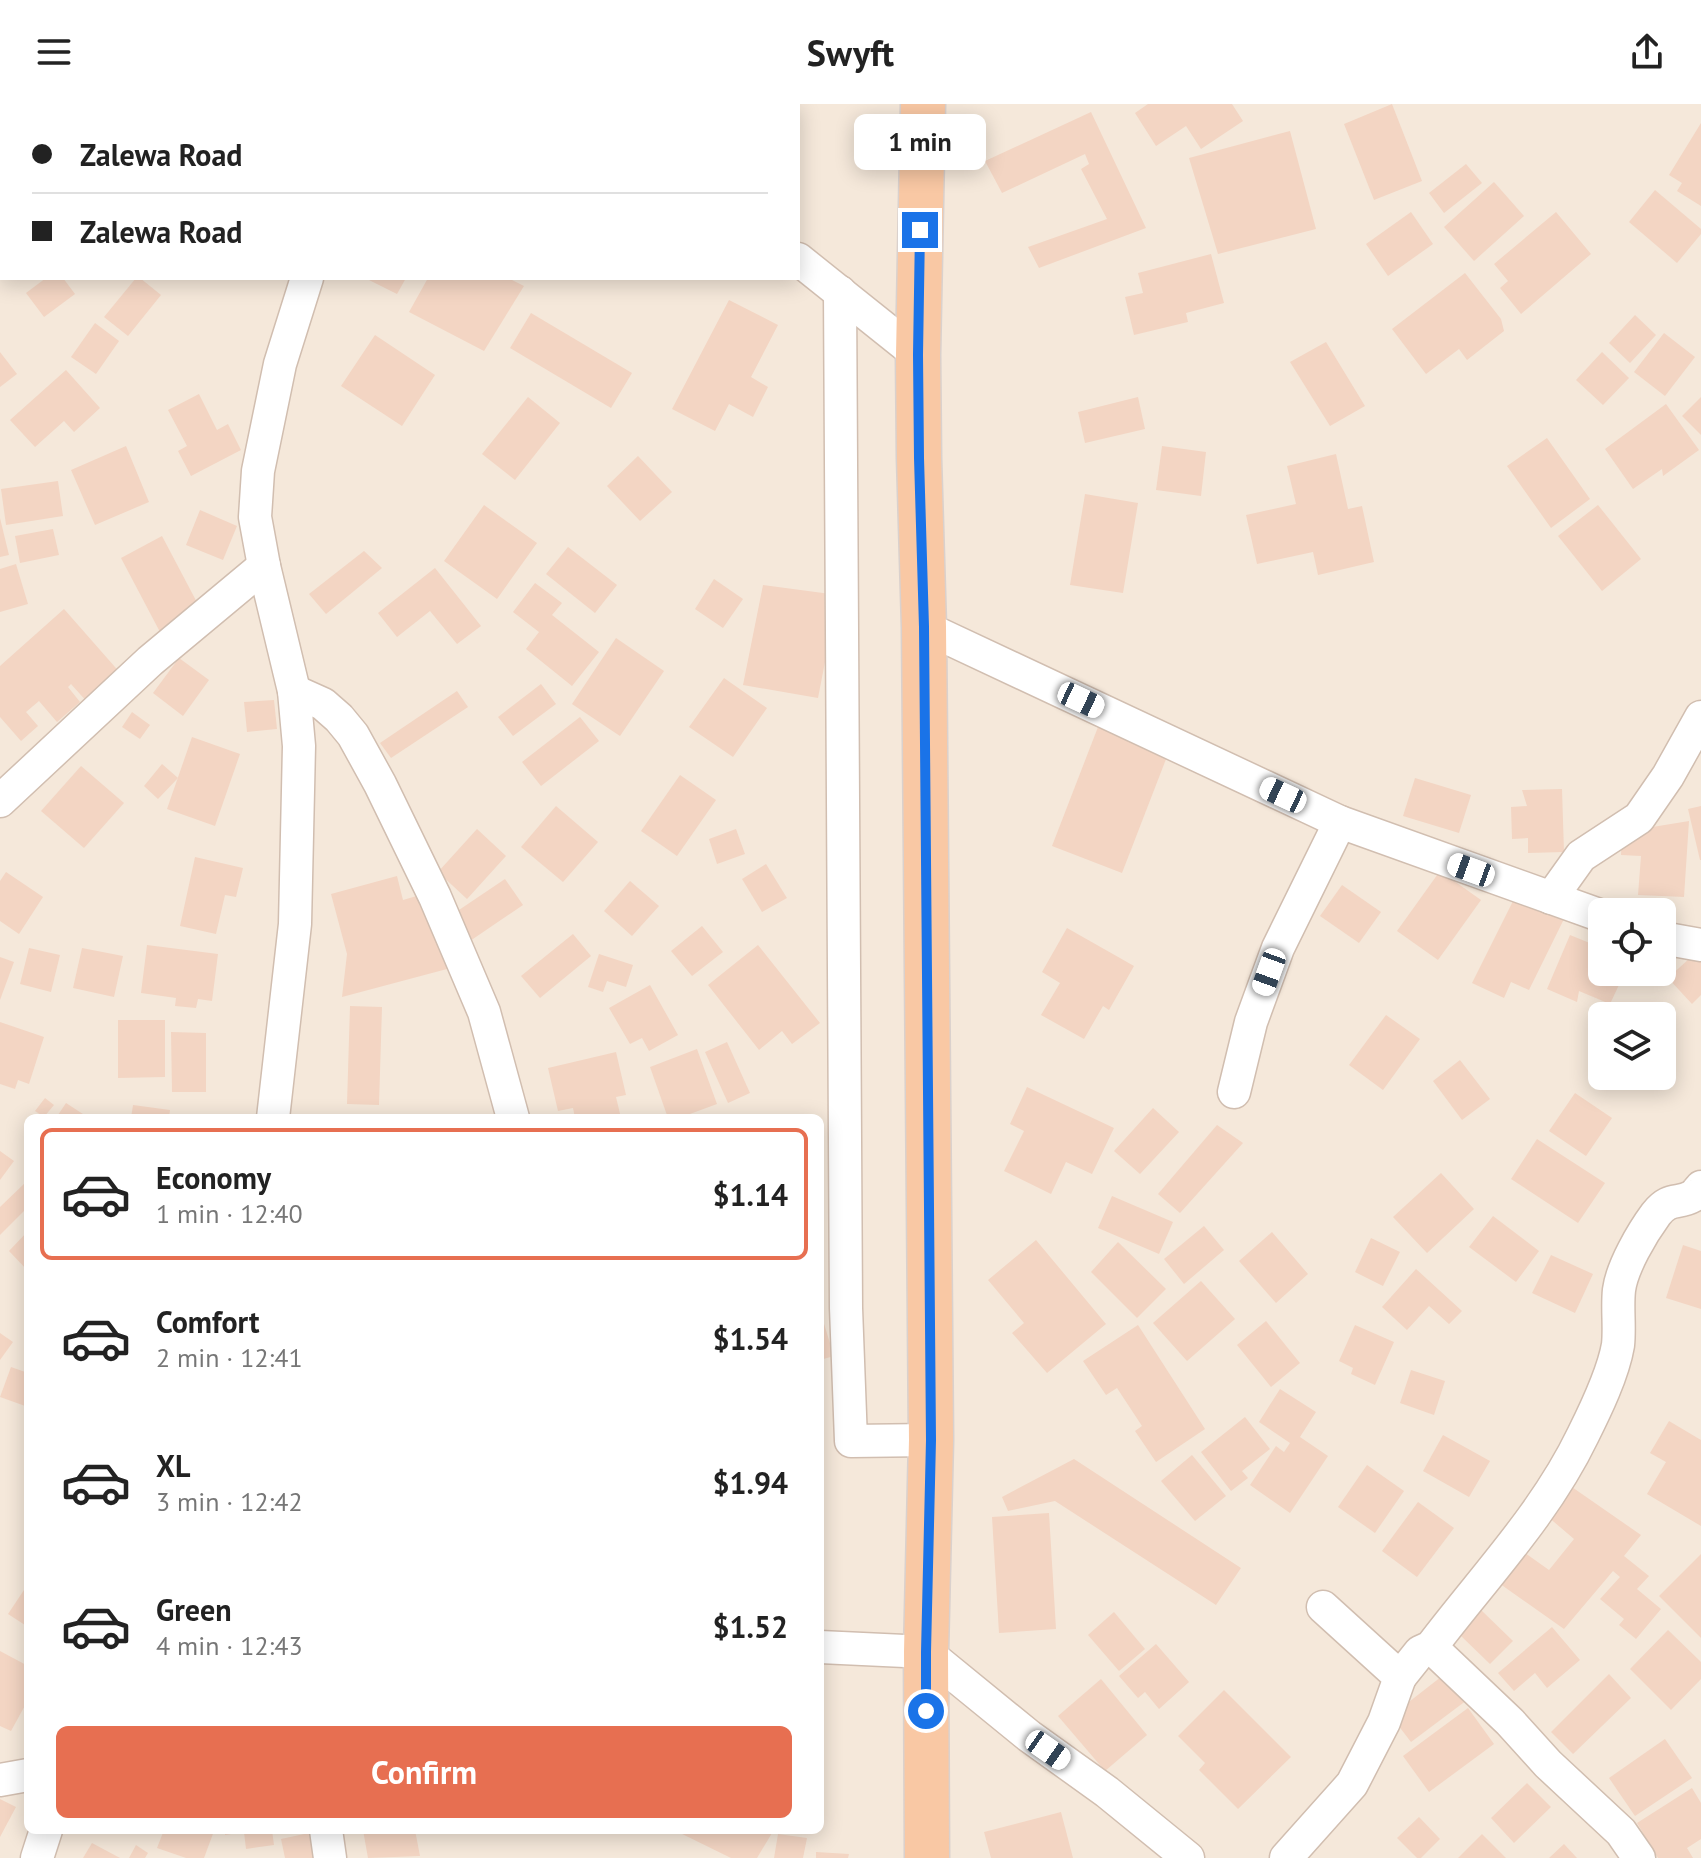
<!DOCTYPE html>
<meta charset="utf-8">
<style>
:root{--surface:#fff;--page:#f2f2f2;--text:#222;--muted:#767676;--line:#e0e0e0;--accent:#e76f51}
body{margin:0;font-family:"PT Sans",sans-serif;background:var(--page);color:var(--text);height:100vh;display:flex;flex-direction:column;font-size:30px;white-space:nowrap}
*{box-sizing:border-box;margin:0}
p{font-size:26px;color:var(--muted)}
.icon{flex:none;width:44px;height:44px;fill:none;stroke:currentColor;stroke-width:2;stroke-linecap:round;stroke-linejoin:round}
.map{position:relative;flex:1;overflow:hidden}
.side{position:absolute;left:24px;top:1010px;width:800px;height:720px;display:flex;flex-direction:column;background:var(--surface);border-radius:12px;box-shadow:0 4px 20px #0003}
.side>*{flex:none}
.banner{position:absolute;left:0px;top:0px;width:800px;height:176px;box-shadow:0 4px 20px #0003;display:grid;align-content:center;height:176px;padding:0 32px;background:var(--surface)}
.fabs{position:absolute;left:1588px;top:794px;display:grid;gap:16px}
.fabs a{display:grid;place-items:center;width:88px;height:88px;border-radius:12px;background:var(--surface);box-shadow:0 4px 20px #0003;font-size:40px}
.end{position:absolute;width:36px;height:36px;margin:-18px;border:10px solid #1a73e8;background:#fff;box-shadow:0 0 0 4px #fff}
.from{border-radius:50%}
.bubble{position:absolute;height:56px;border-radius:12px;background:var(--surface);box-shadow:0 4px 20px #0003;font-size:26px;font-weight:800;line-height:56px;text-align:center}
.car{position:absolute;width:24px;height:48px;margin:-24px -12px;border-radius:10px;box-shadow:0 0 6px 2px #0007;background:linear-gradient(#fff 24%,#345 0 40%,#fff 0 76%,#345 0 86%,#fff 0)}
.banner b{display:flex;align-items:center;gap:28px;height:76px;font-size:30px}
.banner b+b{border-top:2px solid var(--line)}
.banner i{width:20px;height:20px;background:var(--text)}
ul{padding:14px 0 0;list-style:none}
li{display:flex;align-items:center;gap:24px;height:132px;margin:0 16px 12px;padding:0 16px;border:4px solid transparent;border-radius:12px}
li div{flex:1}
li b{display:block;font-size:30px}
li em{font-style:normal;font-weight:800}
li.current{border-color:var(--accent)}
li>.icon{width:72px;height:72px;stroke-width:1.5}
.button{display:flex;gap:16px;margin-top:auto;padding:16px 32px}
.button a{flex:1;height:92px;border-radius:12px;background:var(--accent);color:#fff;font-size:32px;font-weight:800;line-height:92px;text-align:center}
header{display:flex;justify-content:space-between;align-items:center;height:104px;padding:0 32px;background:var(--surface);font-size:36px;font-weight:800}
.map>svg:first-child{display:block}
</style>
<header><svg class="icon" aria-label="menu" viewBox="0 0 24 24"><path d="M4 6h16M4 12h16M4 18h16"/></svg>Swyft<svg class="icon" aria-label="share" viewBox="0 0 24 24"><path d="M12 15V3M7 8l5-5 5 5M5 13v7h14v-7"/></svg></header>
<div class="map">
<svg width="1701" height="1754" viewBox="0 0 1701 1754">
<rect width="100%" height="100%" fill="#fdf6ec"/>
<!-- residential -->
<path fill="#f5e8da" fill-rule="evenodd" d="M0,0h1701v1754h-1701zM2,2h796v172h-796zM1602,808h60v60h-60zM1602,912h60v60h-60zM28,1014h792v712h-792z"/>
<!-- building -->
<g fill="#f3d5c3">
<polygon points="1148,0 1232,0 1243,17 1201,45 1186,22 1156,42 1135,9"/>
<polygon points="1392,0 1422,77 1374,96 1344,20"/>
<polygon points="1091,8 1146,124 1039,164 1028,143 1107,115 1081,65 1089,60 1085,50 1002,89 985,57"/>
<polygon points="1701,19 1701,102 1677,87 1682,79 1669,71"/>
<polygon points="1290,27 1316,125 1218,150 1189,54"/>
<polygon points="1466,60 1482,79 1444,109 1429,89"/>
<polygon points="1494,78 1524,112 1474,157 1444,123"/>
<polygon points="1655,86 1701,125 1701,130 1677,159 1629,118"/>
<polygon points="1411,108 1433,140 1388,172 1366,140"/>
<polygon points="1556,108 1591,150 1521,210 1500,184 1508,177 1494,160"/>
<polygon points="1211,150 1224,199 1186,209 1188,218 1134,231 1125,193 1143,189 1138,169"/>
<polygon points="1465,169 1501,215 1504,227 1467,256 1459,245 1426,270 1392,225"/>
<polygon points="46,174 63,174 75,190 44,213 26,189"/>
<polygon points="136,174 140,174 161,191 128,232 104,213"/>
<polygon points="365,174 406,174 397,190"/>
<polygon points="428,174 508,174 524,182 484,247 409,208"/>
<polygon points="729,196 778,221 751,273 768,283 753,313 729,300 715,327 672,305"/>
<polygon points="531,209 632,269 611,304 510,244"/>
<polygon points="1635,211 1656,231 1630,259 1609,239"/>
<polygon points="95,219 119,237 96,270 71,253"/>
<polygon points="1664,229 1695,253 1665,292 1634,268"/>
<polygon points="375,231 435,271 402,322 341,282"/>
<polygon points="1326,238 1365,302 1330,322 1290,258"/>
<polygon points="0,248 17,270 0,283"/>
<polygon points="1602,248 1629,274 1603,301 1576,276"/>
<polygon points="66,266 100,304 74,328 64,317 35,343 10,316"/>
<polygon points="199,290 217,326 228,320 241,346 191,372 178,347 187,342 168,306"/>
<polygon points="528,293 560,319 515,376 482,350"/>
<polygon points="1138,293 1145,325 1085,339 1078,308"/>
<polygon points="1701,293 1701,331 1682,312"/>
<polygon points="1666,300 1699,346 1663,372 1662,365 1633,385 1605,345"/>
<polygon points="1547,334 1590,395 1551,424 1507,362"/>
<polygon points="126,342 149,398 95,421 71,366"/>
<polygon points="1162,342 1206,348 1201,392 1156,386"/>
<polygon points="1336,350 1348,405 1362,402 1374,458 1318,471 1313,448 1257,460 1246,411 1296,400 1287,362"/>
<polygon points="638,352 672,388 640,417 607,382"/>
<polygon points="58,377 63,412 6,421 1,385"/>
<polygon points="1085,390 1138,399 1123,489 1070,481"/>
<polygon points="484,401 537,439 497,495 444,457"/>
<polygon points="1598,401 1641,455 1602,487 1558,432"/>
<polygon points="200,406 237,422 223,456 186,441"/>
<polygon points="0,414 9,451 0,453"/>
<polygon points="53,425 59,451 20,459 15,432"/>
<polygon points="162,432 201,506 160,528 121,454"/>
<polygon points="568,443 617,481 595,509 546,470"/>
<polygon points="364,447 382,464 326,510 309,490"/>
<polygon points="16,460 28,500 0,508 0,465"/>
<polygon points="435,464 481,522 457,540 430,507 397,533 378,509"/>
<polygon points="714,475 743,495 723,524 695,505"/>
<polygon points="535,479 562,499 552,511 599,548 572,582 526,545 539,528 513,508"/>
<polygon points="763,481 838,491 818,594 743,581"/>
<polygon points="64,505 122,571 89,600 71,580 68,583 80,598 57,618 39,597 26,608 38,622 21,637 0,613 0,562"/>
<polygon points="616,534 664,567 620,632 572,600"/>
<polygon points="179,554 209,576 183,612 153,589"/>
<polygon points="724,574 767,604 733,653 689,623"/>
<polygon points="541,580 556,600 513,632 498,613"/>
<polygon points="457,587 468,603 391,654 380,639"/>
<polygon points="274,596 277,625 247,628 244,598"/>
<polygon points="132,608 150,621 140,635 122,623"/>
<polygon points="580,613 599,637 541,682 522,658"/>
<polygon points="1098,623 1168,650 1122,769 1052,742"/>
<polygon points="192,633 240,650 215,722 167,705"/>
<polygon points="162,660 178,674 158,695 144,682"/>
<polygon points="81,662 124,699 84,744 41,707"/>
<polygon points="680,671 716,696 677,752 641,727"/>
<polygon points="1415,674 1471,691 1459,729 1403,712"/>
<polygon points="1562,685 1564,748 1528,749 1528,734 1512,735 1511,703 1527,702 1522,686"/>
<polygon points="556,702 598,738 563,778 521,743"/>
<polygon points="1701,702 1701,756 1700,756 1688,705"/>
<polygon points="1689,717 1684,793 1638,791 1641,752 1621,751 1622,728"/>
<polygon points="477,725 506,752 467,795 438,768"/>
<polygon points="736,725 745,750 717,760 709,735"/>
<polygon points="195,753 243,764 236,793 225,791 216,830 180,822"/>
<polygon points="766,760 787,794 762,808 742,775"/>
<polygon points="1440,767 1481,796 1438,856 1397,827"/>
<polygon points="6,768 43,793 19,830 0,817 0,777"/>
<polygon points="397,772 403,796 427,789 447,865 342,893 347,850 331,790"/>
<polygon points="505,775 523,801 470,837 453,810"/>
<polygon points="630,777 659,802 632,832 604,807"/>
<polygon points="1342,781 1381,808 1359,839 1320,812"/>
<polygon points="1516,791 1564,815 1529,886 1511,878 1504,894 1472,879"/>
<polygon points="702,822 723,848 692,872 671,847"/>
<polygon points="1067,824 1134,862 1109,906 1103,902 1084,935 1041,911 1060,879 1042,868"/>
<polygon points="573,830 591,852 540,894 521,872"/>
<polygon points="1570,831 1602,844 1602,868 1625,868 1610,900 1579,887 1577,898 1547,885"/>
<polygon points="147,841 218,850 212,897 198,895 196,904 175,902 176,894 141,889"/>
<polygon points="758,841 820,919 792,940 782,927 759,946 708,881"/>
<polygon points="29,844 60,851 51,888 20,880"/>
<polygon points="82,844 123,852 114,893 73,884"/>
<polygon points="1701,844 1701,891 1692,900 1668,874"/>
<polygon points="599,850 633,861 626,883 607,877 603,888 588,883"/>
<polygon points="0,853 14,858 0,896"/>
<polygon points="650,881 678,931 649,947 642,934 630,940 609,904"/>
<polygon points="350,902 382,903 379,1001 347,1000"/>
<polygon points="1386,911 1420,935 1383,986 1349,961"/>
<polygon points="118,916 165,916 165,973 118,974"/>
<polygon points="0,918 44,933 29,980 18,976 15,985 0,980"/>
<polygon points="171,928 206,929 206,988 172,988"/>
<polygon points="727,938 750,989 728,999 705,948"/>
<polygon points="697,945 717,1000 679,1014 668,1014 650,963"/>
<polygon points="616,948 626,991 616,993 621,1014 575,1014 573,1004 558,1007 548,964"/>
<polygon points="1460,956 1490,995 1462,1016 1433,977"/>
<polygon points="1027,983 1114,1024 1092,1070 1066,1058 1051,1090 1004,1067 1024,1027 1010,1020"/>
<polygon points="1575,989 1612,1014 1586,1052 1549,1027"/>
<polygon points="45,994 54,1001 44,1013 35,1007"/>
<polygon points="66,999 89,1014 56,1014"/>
<polygon points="133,1001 170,1006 169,1014 131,1014"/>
<polygon points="1153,1004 1179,1028 1140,1070 1114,1047"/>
<polygon points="1217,1021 1243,1039 1180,1109 1158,1090"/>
<polygon points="1537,1035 1605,1079 1578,1119 1511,1075"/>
<polygon points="0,1047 14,1057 0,1076"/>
<polygon points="1441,1069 1474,1105 1427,1149 1393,1113"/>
<polygon points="25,1079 28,1082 28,1103 0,1131 0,1103"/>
<polygon points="1112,1092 1173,1118 1159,1150 1098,1124"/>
<polygon points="1493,1112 1539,1147 1516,1178 1469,1143"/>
<polygon points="1204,1122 1224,1146 1184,1180 1164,1155"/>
<polygon points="28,1127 28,1167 9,1147"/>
<polygon points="1272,1128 1308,1170 1276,1199 1239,1157"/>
<polygon points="1371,1134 1400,1148 1383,1182 1355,1168"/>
<polygon points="1036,1136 1106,1220 1047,1269 1012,1229 1024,1219 988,1176"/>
<polygon points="1118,1138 1166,1185 1137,1214 1091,1168"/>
<polygon points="1683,1141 1701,1147 1701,1205 1666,1194"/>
<polygon points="1551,1151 1593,1170 1575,1209 1532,1189"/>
<polygon points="1416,1165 1462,1207 1449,1220 1429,1202 1407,1226 1382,1203"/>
<polygon points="1201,1177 1235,1215 1187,1257 1153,1219"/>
<polygon points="820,1207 834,1252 820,1256"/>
<polygon points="1266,1217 1300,1259 1271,1283 1237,1241"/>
<polygon points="1138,1221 1205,1325 1156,1358 1135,1327 1142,1322 1117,1284 1106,1291 1083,1257"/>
<polygon points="1355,1221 1394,1238 1375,1281 1351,1270 1353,1264 1339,1257"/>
<polygon points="0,1229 13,1238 0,1256"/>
<polygon points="11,1263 28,1269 28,1303 0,1293"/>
<polygon points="1411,1266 1445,1277 1434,1311 1400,1299"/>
<polygon points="1280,1285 1316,1308 1300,1333 1328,1352 1290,1409 1250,1381 1276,1342 1284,1348 1290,1339 1259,1318"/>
<polygon points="1245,1313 1270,1345 1242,1367 1248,1374 1231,1387 1201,1348"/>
<polygon points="1669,1317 1701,1336 1701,1422 1647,1390 1666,1358 1650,1349"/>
<polygon points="1443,1331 1490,1357 1469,1393 1423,1367"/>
<polygon points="1192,1351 1226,1392 1195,1417 1161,1377"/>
<polygon points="1074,1355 1241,1464 1216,1501 1055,1397 1008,1407 1002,1393"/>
<polygon points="1367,1361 1404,1387 1375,1429 1338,1403"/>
<polygon points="1569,1381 1641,1431 1624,1452 1649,1472 1637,1485 1661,1505 1636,1535 1619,1521 1624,1515 1600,1495 1620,1473 1613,1467 1564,1525 1496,1477 1521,1446 1549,1466 1574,1435 1547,1412"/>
<polygon points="1418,1398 1454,1424 1417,1473 1382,1447"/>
<polygon points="1049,1409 1056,1525 999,1529 992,1413"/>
<polygon points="1701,1450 1701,1534 1659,1492"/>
<polygon points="24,1486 28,1489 28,1523 8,1510"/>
<polygon points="1481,1506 1513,1537 1490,1560 1458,1529"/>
<polygon points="1114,1508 1145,1545 1119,1567 1088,1531"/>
<polygon points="1552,1523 1580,1556 1547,1584 1535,1569 1514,1587 1498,1569"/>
<polygon points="1668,1526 1701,1558 1701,1575 1671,1606 1630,1565"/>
<polygon points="1156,1540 1189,1578 1159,1605 1145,1588 1138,1594 1119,1572"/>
<polygon points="0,1547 28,1562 28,1596 11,1627 0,1622"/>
<polygon points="1446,1569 1467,1596 1411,1638 1391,1612"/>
<polygon points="1609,1570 1631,1594 1573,1650 1551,1628"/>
<polygon points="1101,1575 1147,1631 1105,1667 1058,1612"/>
<polygon points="1224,1586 1291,1653 1238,1705 1199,1666 1205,1659 1178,1632"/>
<polygon points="1468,1604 1494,1640 1429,1688 1403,1652"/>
<polygon points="1665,1635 1692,1674 1635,1712 1609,1674"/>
<polygon points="1527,1679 1551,1703 1514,1739 1491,1714"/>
<polygon points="1692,1684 1701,1699 1701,1735 1687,1744 1693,1754 1658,1754 1637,1719"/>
<polygon points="0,1695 16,1703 0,1733"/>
<polygon points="1061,1708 1073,1754 991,1754 984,1728"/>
<polygon points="1419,1713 1440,1735 1421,1754 1417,1754 1397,1734"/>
<polygon points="164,1726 211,1726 214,1727 204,1754 186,1754 157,1744"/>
<polygon points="225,1726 272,1726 274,1741 246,1745 244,1728 225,1731"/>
<polygon points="363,1726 415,1726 420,1752 368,1754"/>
<polygon points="674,1726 766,1726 772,1729 757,1754 731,1754"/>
<polygon points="318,1727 324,1754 285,1754 281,1735"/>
<polygon points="778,1730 807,1734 803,1754 774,1754"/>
<polygon points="1482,1730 1506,1754 1458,1754"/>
<polygon points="92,1739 120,1754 83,1754"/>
<polygon points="1564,1740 1577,1754 1549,1754"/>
<polygon points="136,1741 148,1749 145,1754 129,1754"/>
<polygon points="816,1748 849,1750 848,1754 816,1754"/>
</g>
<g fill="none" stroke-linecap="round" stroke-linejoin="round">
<!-- minor casing -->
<g stroke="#d1beb0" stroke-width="35">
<g id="minor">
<polyline points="603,0 605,2"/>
<polyline points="374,2 375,0"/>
<polyline points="798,155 918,251"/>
<polyline points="840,188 846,1204 851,1337 931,1336"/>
<polyline points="924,523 1340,718 1602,812"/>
<polyline points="294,587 323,600 339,614 353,631 380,680 435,793 484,908 513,1014"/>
<polyline points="0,697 150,557 264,462"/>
<polyline points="1551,794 1581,752 1639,714 1668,672 1701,613"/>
<polyline points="1662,834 1701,841"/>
<polyline points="1234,988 1251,918 1278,844 1340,718"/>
<polyline points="273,1014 295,820 299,642 294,587 264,462 255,413 258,367 280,260 307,174"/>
<polyline points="820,1543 926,1548 1029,1632 1107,1688 1188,1754"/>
<polyline points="1431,1543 1510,1618 1548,1660 1621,1728 1639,1754"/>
<path d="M1400,1573l20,-25 11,-5c53,-70 114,-133 152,-212 13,-26 30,-61 35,-90 2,-18 -1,-37 1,-55 3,-23 23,-57 37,-76 14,-18 22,-9 37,-18 1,0 7,-8 8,-9"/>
<polyline points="0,1676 28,1671"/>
<polyline points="326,1726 330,1754"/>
<polyline points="37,1754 46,1726"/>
<polyline points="1286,1754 1352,1680 1384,1618 1400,1573 1323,1503"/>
</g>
</g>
<!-- trunk casing -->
<g stroke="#dad1cd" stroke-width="47">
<polyline id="trunk" points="923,0 918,251 919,354 924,523 931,1336 926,1548 927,1754"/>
</g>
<!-- minor -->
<use href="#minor" stroke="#fff" stroke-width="32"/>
<!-- trunk -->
<use href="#trunk" stroke="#f9c8a4" stroke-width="44"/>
</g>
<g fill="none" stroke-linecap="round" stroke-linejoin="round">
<!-- route -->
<polyline stroke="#1a73e8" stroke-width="10" points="920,126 918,251 919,354 924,523 931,1336 926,1548 926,1607"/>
</g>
</svg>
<div class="fabs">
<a><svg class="icon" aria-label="locate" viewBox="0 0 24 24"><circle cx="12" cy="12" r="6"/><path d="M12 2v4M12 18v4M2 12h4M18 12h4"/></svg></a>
<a><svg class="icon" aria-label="layers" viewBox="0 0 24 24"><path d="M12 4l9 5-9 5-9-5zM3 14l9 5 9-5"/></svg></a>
</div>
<i class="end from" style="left:926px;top:1607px"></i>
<i class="end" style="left:920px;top:126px"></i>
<div class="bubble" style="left:854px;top:10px;width:132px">1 min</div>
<i class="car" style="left:1081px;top:596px;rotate:115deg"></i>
<i class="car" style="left:1283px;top:691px;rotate:295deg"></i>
<i class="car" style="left:1471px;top:766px;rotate:290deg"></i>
<i class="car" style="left:1269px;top:868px;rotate:200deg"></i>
<i class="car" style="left:1048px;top:1646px;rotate:125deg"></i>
<div class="banner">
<b><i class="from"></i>Zalewa Road</b>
<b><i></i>Zalewa Road</b>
</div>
<section class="side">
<ul>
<li class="current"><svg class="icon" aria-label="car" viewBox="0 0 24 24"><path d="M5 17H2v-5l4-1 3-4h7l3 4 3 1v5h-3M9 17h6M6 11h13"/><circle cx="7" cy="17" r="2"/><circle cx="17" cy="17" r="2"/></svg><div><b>Economy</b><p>1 min · 12:40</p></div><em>$1.14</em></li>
<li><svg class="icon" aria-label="car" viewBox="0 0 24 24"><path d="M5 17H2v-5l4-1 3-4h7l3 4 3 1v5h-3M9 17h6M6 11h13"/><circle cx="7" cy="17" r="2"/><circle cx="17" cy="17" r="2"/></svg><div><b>Comfort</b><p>2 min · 12:41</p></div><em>$1.54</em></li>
<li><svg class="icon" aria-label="car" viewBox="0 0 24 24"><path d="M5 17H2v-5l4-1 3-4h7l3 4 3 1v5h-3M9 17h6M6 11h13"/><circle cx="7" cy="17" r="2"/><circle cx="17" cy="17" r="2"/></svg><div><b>XL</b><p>3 min · 12:42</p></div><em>$1.94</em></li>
<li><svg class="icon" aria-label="car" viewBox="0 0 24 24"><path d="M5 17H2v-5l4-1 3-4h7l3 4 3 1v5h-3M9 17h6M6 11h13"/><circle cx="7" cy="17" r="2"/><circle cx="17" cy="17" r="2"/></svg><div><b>Green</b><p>4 min · 12:43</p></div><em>$1.52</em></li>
</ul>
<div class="button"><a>Confirm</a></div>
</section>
</div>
